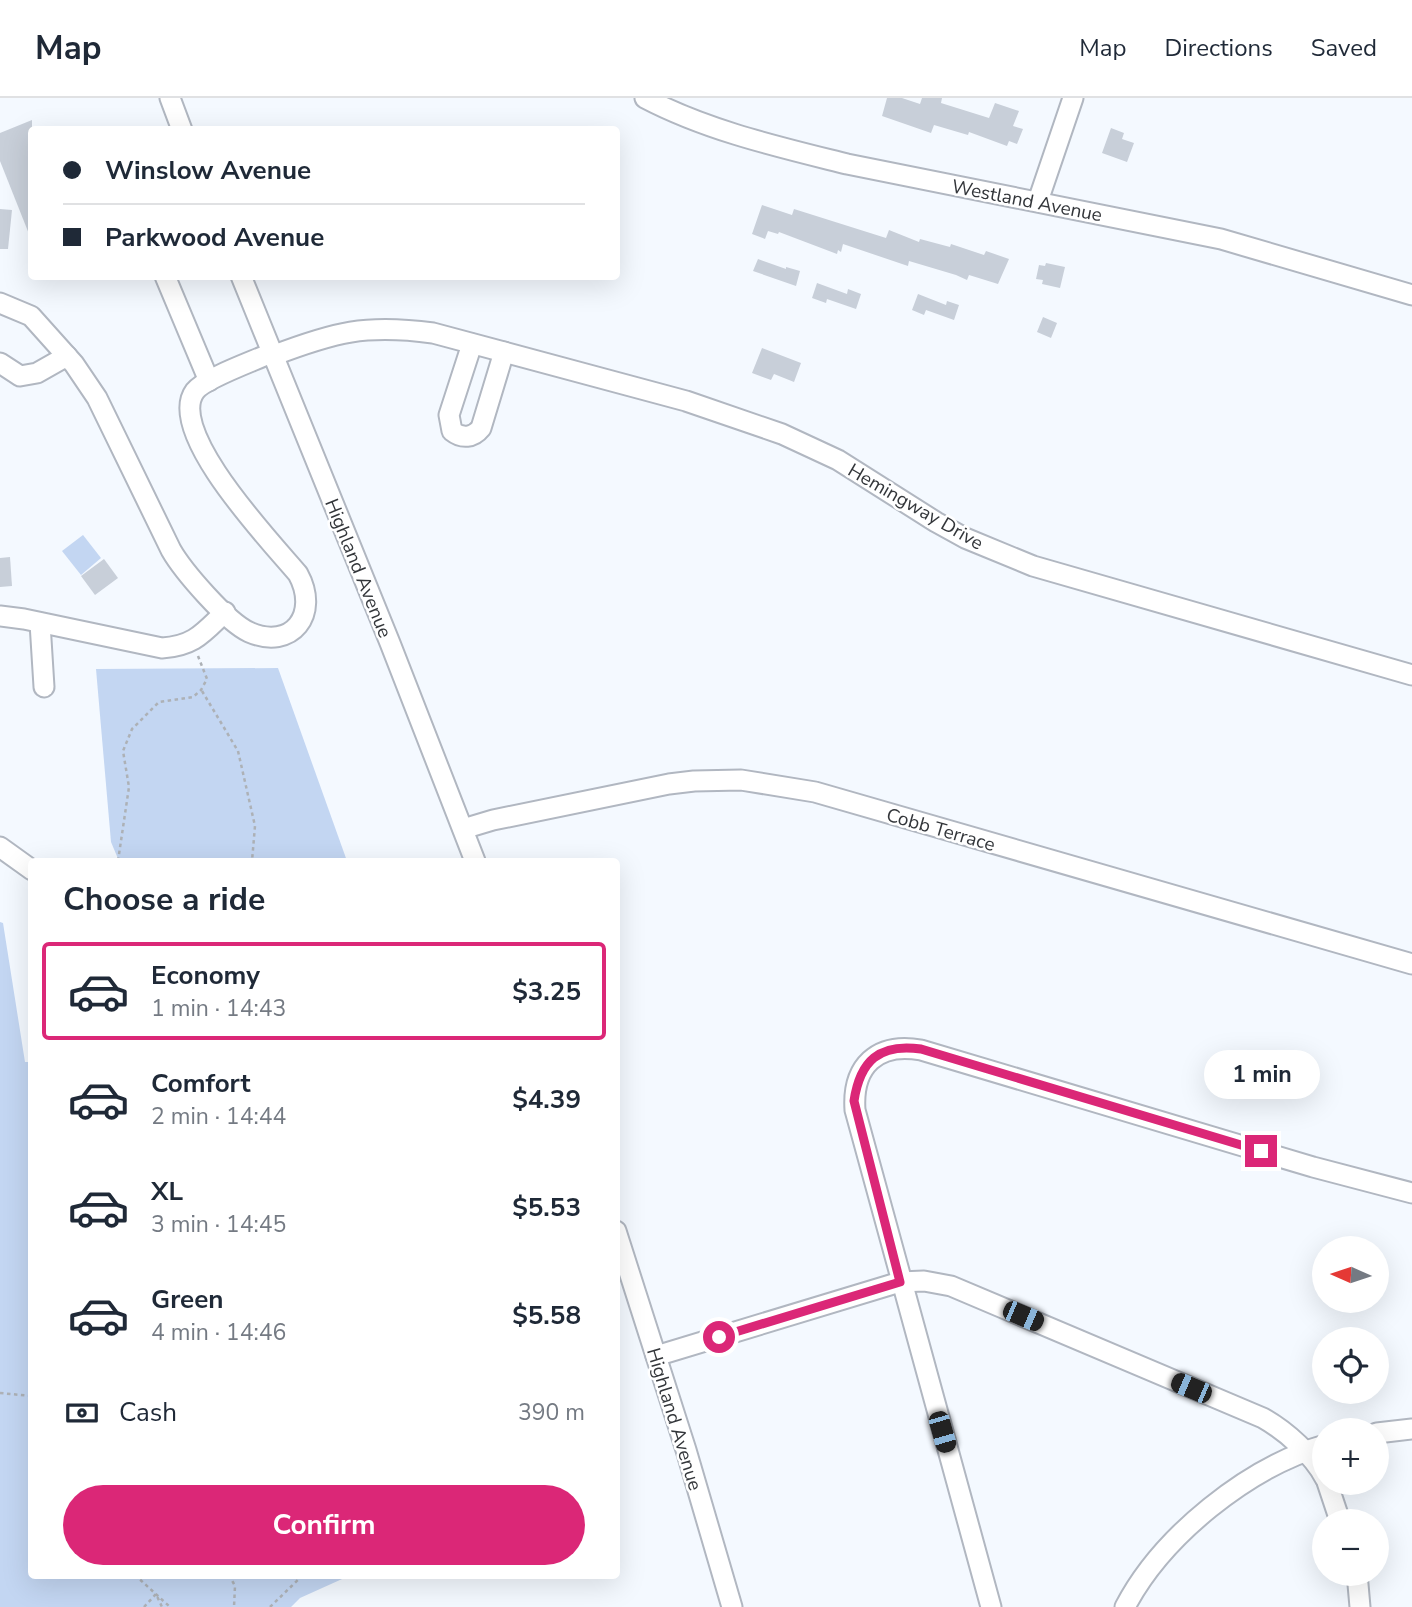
<!DOCTYPE html>
<meta charset="utf-8">
<style>
:root{--surface:#fff;--page:#f6f6f7;--text:#1f2937;--muted:#747a83;--line:#e0e1e3;--accent:#db2777}
body{margin:0;font-family:"Nunito Sans",sans-serif;background:var(--page);color:var(--text);height:100vh;display:flex;flex-direction:column;font-size:26px;white-space:nowrap}
*{box-sizing:border-box;margin:0}
p{font-size:23px;color:var(--muted)}
.icon{flex:none;width:38px;height:38px;fill:none;stroke:currentColor;stroke-width:2;stroke-linecap:round;stroke-linejoin:round}
.map{position:relative;flex:1;overflow:hidden}
.panel{position:absolute;left:28px;top:760px;width:592px;height:721px;display:flex;flex-direction:column;background:var(--surface);border-radius:7px;box-shadow:0 7px 28px #0002}
.panel>*{flex:none}
.top-card{position:absolute;left:28px;top:28px;width:592px;height:154px;border-radius:7px;box-shadow:0 7px 28px #0002;display:grid;align-content:center;height:154px;padding:0 35px;background:var(--surface)}
.needle{width:46px;rotate:273deg}
.fabs{position:absolute;left:1312px;top:1138px;display:grid;gap:14px}
.fabs a{display:grid;place-items:center;width:77px;height:77px;border-radius:50%;background:var(--surface);box-shadow:0 7px 28px #0002;font-size:35px}
.end{position:absolute;width:32px;height:32px;margin:-16px;border:9px solid #db2777;background:#fff;box-shadow:0 0 0 4px #fff}
.from{border-radius:50%}
.bubble{position:absolute;height:49px;border-radius:24px;background:var(--surface);box-shadow:0 7px 28px #0002;font-size:23px;font-weight:700;line-height:49px;text-align:center}
.car{position:absolute;width:21px;height:42px;margin:-21px -10px;border-radius:9px;box-shadow:0 0 5px 2px #0007;background:linear-gradient(#222 24%,#8ab4d8 0 40%,#222 0 76%,#8ab4d8 0 86%,#222 0)}
.top-card b{display:flex;align-items:center;gap:24px;height:66px;font-size:26px}
.top-card b+b{border-top:2px solid var(--line)}
.top-card i{width:18px;height:18px;background:var(--text)}
ul{padding:0;list-style:none}
li{display:flex;align-items:center;gap:21px;height:98px;margin:0 14px 10px;padding:0 21px;border:4px solid transparent;border-radius:7px}
li div{flex:1}
li b{display:block;font-size:26px}
li em{font-style:normal;font-weight:700}
li.selected{border-color:var(--accent)}
li>.icon{width:63px;height:63px;stroke-width:1.5}
h2{padding:0 35px;font-size:32px;line-height:84px}
.pay{display:flex;align-items:center;gap:18px;height:77px;padding:0 35px;font-size:26px}
.pay p{margin-inline-start:auto}
.button{display:flex;gap:14px;margin-top:auto;padding:14px 35px}
.button a{flex:1;height:80px;border-radius:42px;background:var(--accent);color:#fff;font-size:28px;font-weight:700;line-height:80px;text-align:center}
header{display:flex;align-items:center;gap:42px;box-sizing:border-box;height:98px;padding:0 35px;background:var(--surface);border-bottom:2px solid var(--line)}
header strong{font-size:33px}
nav{display:flex;gap:38px;margin-inline-start:auto;font-size:24px}
.map>svg:first-child{display:block}
</style>
<header>
<strong>Map</strong>
<nav><a>Map</a><a>Directions</a><a>Saved</a></nav>
</header>
<div class="map">
<svg width="1412" height="1509" viewBox="0 0 1412 1509">
<rect width="100%" height="100%" fill="#f4f9ff"/>
<!-- green -->
<g fill="#c3d6f2">
<polygon points="83,437 101,460 81,477 62,453"/>
<polygon points="278,570 347,763 119,763 111,744 96,571"/>
<polygon points="0,824 3,825 25,964 32,964 32,1477 351,1477 300,1500 291,1509 0,1509"/>
</g>
<!-- building -->
<g fill="#c8cfd9">
<polygon points="887,0 902,0 920,6 922,0 942,0 941,5 989,20 995,5 1019,13 1013,28 1023,31 1017,46 1009,43 1007,48 969,34 968,37 934,27 931,35 882,18"/>
<polygon points="32,22 32,141 31,141 0,63 0,35"/>
<polygon points="1111,30 1124,35 1122,41 1134,45 1127,64 1102,55"/>
<polygon points="762,107 792,117 794,111 886,140 889,132 919,144 920,141 950,149 951,146 984,157 986,153 1009,161 998,186 969,177 967,182 956,177 909,163 908,168 843,146 841,154 838,152 837,156 779,134 778,136 768,133 765,141 752,136"/>
<polygon points="0,111 12,112 8,151 0,151"/>
<polygon points="758,161 786,171 786,169 800,173 796,188 753,173"/>
<polygon points="1046,165 1065,169 1060,190 1042,186 1043,182 1036,181 1039,167 1045,168"/>
<polygon points="817,185 847,196 848,191 861,196 856,211 827,201 826,205 812,200"/>
<polygon points="918,196 946,207 947,203 959,207 954,222 926,212 924,217 912,212"/>
<polygon points="1043,219 1057,225 1051,240 1037,234"/>
<polygon points="762,250 801,265 794,284 774,276 771,282 752,275"/>
<polygon points="10,459 12,488 0,489 0,460"/>
<polygon points="104,461 118,480 95,497 81,478"/>
</g>
<g fill="none" stroke-linecap="round" stroke-linejoin="round">
<!-- minor casing -->
<g stroke="#b1b7c1" stroke-width="23">
<g id="minor">
<polyline points="170,0 182,32"/>
<path d="M645,0c63,33 134,49 202,66l374,75 191,56"/>
<polyline points="1038,103 1073,0"/>
<polyline points="165,178 209,283"/>
<polyline points="241,178 390,545 475,763"/>
<path d="M0,205l31,13 43,48 23,34 74,152c12,21 56,72 78,82 43,19 71,-18 49,-58 -26,-31 -133,-143 -103,-183 10,-13 59,-30 76,-38"/>
<path d="M472,246l-23,71 3,16c10,8 21,7 29,-3l23,-76"/>
<path d="M272,258c63,-24 93,-32 161,-23l253,68 96,33 56,26 98,62 29,16 68,28 379,109"/>
<polyline points="0,265 20,278 37,275 67,258"/>
<path d="M0,518l24,3 138,29c32,-2 41,-15 63,-36"/>
<polyline points="40,525 44,589"/>
<polyline points="463,731 493,722 669,686 694,683 741,682 815,694 1412,866"/>
<polyline points="0,749 32,772"/>
<polyline points="616,1133 686,1352 732,1509"/>
<path d="M656,1258l244,-74 24,-1 27,5 312,132c23,13 50,37 62,60"/>
<polyline points="1377,1335 1412,1331"/>
<polyline points="1327,1384 1340,1423"/>
<polyline points="1357,1475 1360,1509"/>
<path d="M991,1509l-136,-497c-3,-44 22,-68 66,-60l392,117 99,26"/>
<path d="M1125,1509c37,-71 123,-140 200,-162"/>
</g>
</g>
<!-- path -->
<g stroke="#adb1b6" stroke-width="2.5" stroke-dasharray="3.5 3.5" stroke-linecap="butt">
<polyline points="202,593 238,653 255,728 252,763"/>
<polyline points="118,763 129,689 123,653 132,631 159,604 193,599 201,592 207,581 198,558"/>
<polyline points="0,1295 32,1298"/>
<polyline points="135,1477 170,1509"/>
<polyline points="229,1477 235,1488 234,1509"/>
<polyline points="234,1477 235,1484"/>
<polyline points="144,1509 156,1496 162,1509"/>
<polyline points="270,1509 303,1477"/>
</g>
<!-- minor -->
<use href="#minor" stroke="#fff" stroke-width="19"/>
</g>
<g fill="none" stroke-linecap="round" stroke-linejoin="round">
<!-- route -->
<path stroke="#db2777" stroke-width="9" d="M719,1239l181,-55 -46,-181c6,-40 25,-58 67,-52l340,102"/>
</g>
<g text-anchor="middle" stroke-width="5" stroke-linejoin="round" paint-order="stroke">
<!-- street labels -->
<g font-size="19" fill="#33363a" stroke="#fff">
<text transform="translate(1027 102) rotate(11)" y="7">Westland Avenue</text>
<text transform="translate(916 408) rotate(30)" y="7">Hemingway Drive</text>
<text transform="translate(359 470) rotate(68)" y="7">Highland Avenue</text>
<text transform="translate(941 731) rotate(16)" y="7">Cobb Terrace</text>
<text transform="translate(675 1321) rotate(73)" y="7">Highland Avenue</text>
</g>
</g>
</svg>
<div class="fabs">
<a><svg class="needle" viewBox="-14 -14 28 28"><path d="M0-13l5 13h-10z" fill="#e53935"/><path d="M0 13l5-13h-10z" fill="#747a83"/></svg></a>
<a><svg class="icon" aria-label="locate" viewBox="0 0 24 24"><circle cx="12" cy="12" r="6"/><path d="M12 2v4M12 18v4M2 12h4M18 12h4"/></svg></a>
<a>+</a>
<a>−</a>
</div>
<i class="end from" style="left:719px;top:1239px"></i>
<i class="end" style="left:1261px;top:1053px"></i>
<div class="bubble" style="left:1204px;top:952px;width:116px">1 min</div>
<i class="car" style="left:1023px;top:1218px;rotate:113deg"></i>
<i class="car" style="left:1191px;top:1290px;rotate:293deg"></i>
<i class="car" style="left:942px;top:1334px;rotate:164deg"></i>
<div class="top-card">
<b><i class="from"></i>Winslow Avenue</b>
<b><i></i>Parkwood Avenue</b>
</div>
<section class="panel">
<h2>Choose a ride</h2>
<ul>
<li class="selected"><svg class="icon" aria-label="car" viewBox="0 0 24 24"><path d="M5 17H2v-5l4-1 3-4h7l3 4 3 1v5h-3M9 17h6M6 11h13"/><circle cx="7" cy="17" r="2"/><circle cx="17" cy="17" r="2"/></svg><div><b>Economy</b><p>1 min · 14:43</p></div><em>$3.25</em></li>
<li><svg class="icon" aria-label="car" viewBox="0 0 24 24"><path d="M5 17H2v-5l4-1 3-4h7l3 4 3 1v5h-3M9 17h6M6 11h13"/><circle cx="7" cy="17" r="2"/><circle cx="17" cy="17" r="2"/></svg><div><b>Comfort</b><p>2 min · 14:44</p></div><em>$4.39</em></li>
<li><svg class="icon" aria-label="car" viewBox="0 0 24 24"><path d="M5 17H2v-5l4-1 3-4h7l3 4 3 1v5h-3M9 17h6M6 11h13"/><circle cx="7" cy="17" r="2"/><circle cx="17" cy="17" r="2"/></svg><div><b>XL</b><p>3 min · 14:45</p></div><em>$5.53</em></li>
<li><svg class="icon" aria-label="car" viewBox="0 0 24 24"><path d="M5 17H2v-5l4-1 3-4h7l3 4 3 1v5h-3M9 17h6M6 11h13"/><circle cx="7" cy="17" r="2"/><circle cx="17" cy="17" r="2"/></svg><div><b>Green</b><p>4 min · 14:46</p></div><em>$5.58</em></li>
</ul>
<div class="pay"><svg class="icon" aria-label="cash" viewBox="0 0 24 24"><path d="M3 7h18v10H3z"/><circle cx="12" cy="12" r="2"/></svg>Cash<p>390 m</p></div>
<div class="button"><a>Confirm</a></div>
</section>
</div>
